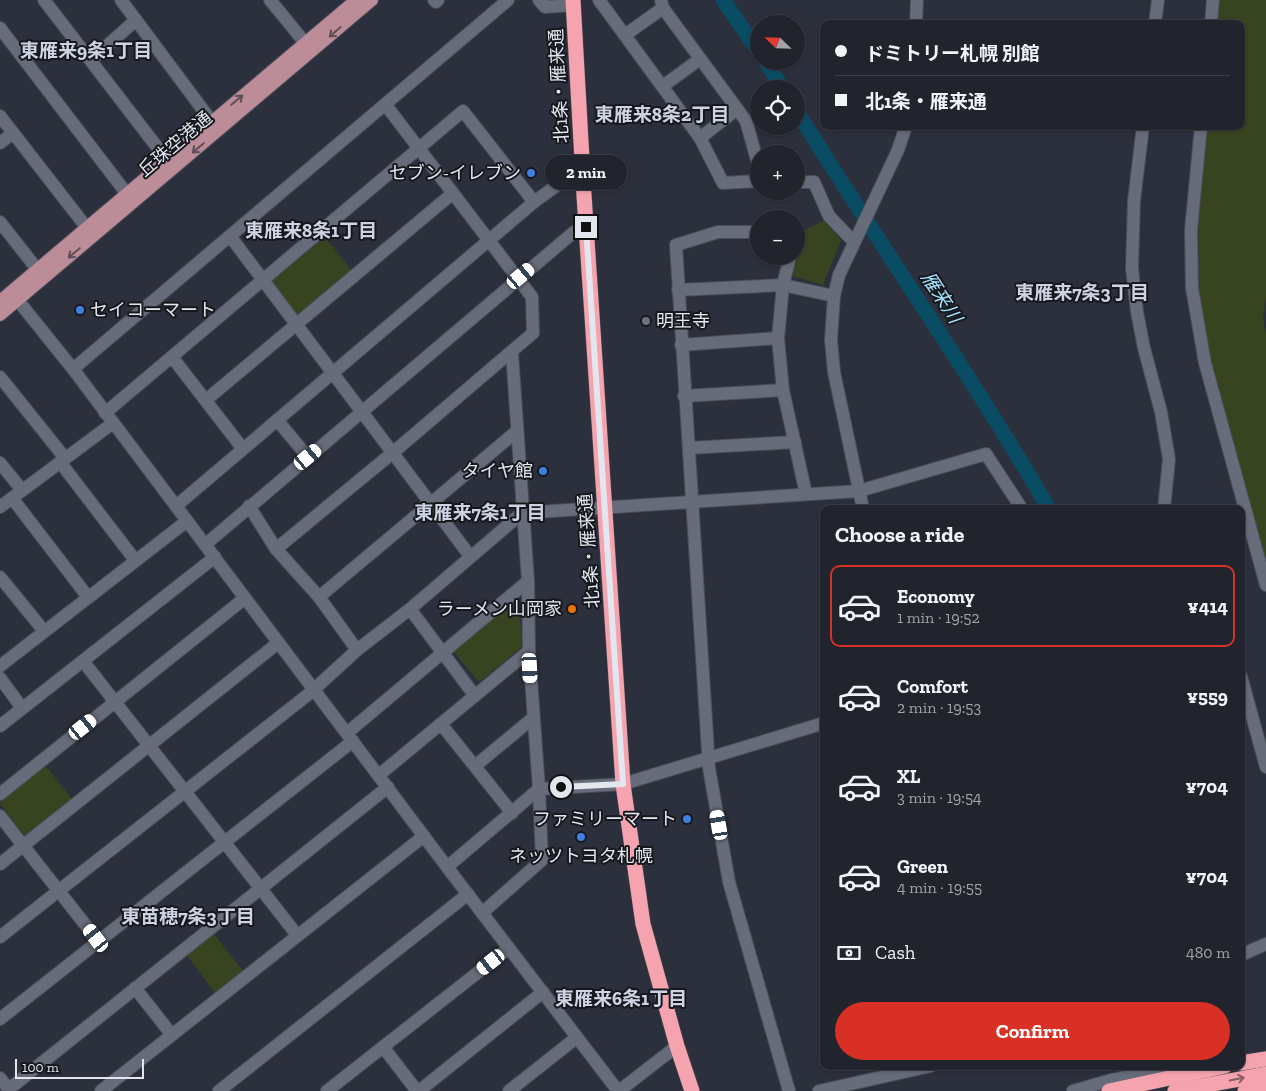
<!DOCTYPE html>
<meta charset="utf-8">
<style>
:root{--surface:#21242d;--page:#292c35;--text:#f1f3f6;--muted:#a2a4aa;--line:#3e4149;--accent:#d93025}
body{margin:0;font-family:"Zilla Slab","Noto Sans JP",serif;background:var(--page);color:var(--text);height:100vh;display:flex;flex-direction:column;font-size:19px;white-space:nowrap}
*{box-sizing:border-box;margin:0}
p{font-size:16px;color:var(--muted)}
.icon{flex:none;width:28px;height:28px;fill:none;stroke:currentColor;stroke-width:2;stroke-linecap:round;stroke-linejoin:round}
.map{position:relative;flex:1;overflow:hidden}
.details{position:absolute;left:820px;top:505px;width:425px;height:565px;display:flex;flex-direction:column;background:var(--surface);border-radius:10px;box-shadow:0 1px 4px #0004,0 0 0 1px var(--line)}
.details>*{flex:none}
.top-card{position:absolute;left:820px;top:20px;width:425px;height:110px;border-radius:10px;box-shadow:0 1px 4px #0004,0 0 0 1px var(--line);display:grid;align-content:center;height:110px;padding:0 15px;background:var(--surface)}
.needle{width:32px;rotate:293deg}
.buttons{position:absolute;left:750px;top:15px;display:grid;gap:10px}
.buttons a{display:grid;place-items:center;width:55px;height:55px;border-radius:50%;background:var(--surface);box-shadow:0 1px 4px #0004,0 0 0 1px var(--line);font-size:25px}
.scale{position:absolute;left:15px;bottom:12px;width:129px;box-sizing:border-box;padding-left:5px;border:2px solid #e3e6ee;border-top:0;font-size:14px;line-height:18px;white-space:nowrap;color:#e3e6ee;-webkit-text-stroke:4px #16181e;paint-order:stroke}
.end{position:absolute;width:22px;height:22px;margin:-11px;border:6px solid #e3e6ee;background:#111;box-shadow:0 0 0 2px #111}
.from{border-radius:50%}
.bubble{position:absolute;height:35px;border-radius:18px;background:var(--surface);box-shadow:0 1px 4px #0004,0 0 0 1px var(--line);font-size:16px;font-weight:700;line-height:35px;text-align:center}
.car{position:absolute;width:15px;height:30px;margin:-15px -8px;border-radius:6px;box-shadow:0 0 4px 1px #0007;background:linear-gradient(#fff 24%,#345 0 40%,#fff 0 76%,#345 0 86%,#fff 0)}
.top-card b{display:flex;align-items:center;gap:18px;height:48px;font-size:19px}
.top-card b+b{border-top:1px solid var(--line)}
.top-card i{width:12px;height:12px;background:var(--text)}
ul{padding:0;list-style:none}
li{display:flex;align-items:center;gap:15px;height:82px;margin:0 10px 8px;padding:0 5px;border:2px solid transparent;border-radius:10px}
li div{flex:1}
li b{display:block;font-size:19px}
li em{font-style:normal;font-weight:700}
li.selected{border-color:var(--accent)}
li>.icon{width:45px;height:45px;stroke-width:1.5}
h2{padding:0 15px;font-size:22px;line-height:60px}
.pay{display:flex;align-items:center;gap:12px;height:55px;padding:0 15px;font-size:19px}
.pay p{margin-inline-start:auto}
.primary-button{display:flex;gap:10px;margin-top:auto;padding:10px 15px}
.primary-button a{flex:1;height:58px;border-radius:30px;background:var(--accent);color:#fff;font-size:20px;font-weight:700;line-height:58px;text-align:center}
.map>svg:first-child{display:block}
</style>
<div class="map">
<svg width="1266" height="1091" viewBox="0 0 1266 1091">
<rect width="100%" height="100%" fill="#2c303c"/>
<!-- green -->
<g fill="#384320">
<polygon points="1220,0 1266,0 1266,296 1263,319 1266,334 1266,565 1214,379 1199,289 1198,202 1205,126 1241,126 1241,24 1217,24"/>
<polygon points="824,220 841,240 823,285 792,276 797,257 796,235"/>
<polygon points="325,237 352,271 298,315 270,282"/>
<polygon points="517,598 523,646 479,682 453,651"/>
<polygon points="45,765 72,799 28,835 24,835 0,804 1,799"/>
<polygon points="213,933 243,971 215,993 186,954"/>
</g>
<g fill="none" stroke-linecap="round" stroke-linejoin="round">
<!-- river -->
<g stroke="#094d65" stroke-width="15">
<polyline points="723,0 759,52"/>
<polyline points="765,61 783,89"/>
<path d="M796,110c83,134 174,263 253,399"/>
</g>
<!-- minor casing -->
<g stroke="#4a4e58" stroke-width="14">
<g id="minor">
<polyline points="44,0 167,160"/>
<polyline points="121,0 218,130"/>
<polyline points="270,0 311,50"/>
<polyline points="434,0 436,2 438,0"/>
<polyline points="539,0 545,7 573,5"/>
<polyline points="599,0 700,138 723,183 759,181"/>
<polyline points="661,0 663,8 746,121 759,167"/>
<polyline points="916,24 917,0"/>
<polyline points="1155,24 1158,0"/>
<polyline points="1211,24 1213,0"/>
<polyline points="0,28 127,194"/>
<polyline points="625,35 663,8"/>
<polyline points="91,60 136,20"/>
<polyline points="663,86 700,59"/>
<polyline points="0,116 87,228"/>
<polyline points="1143,126 1134,201 1132,268 1137,312 1144,348 1161,412 1169,459 1164,509"/>
<polyline points="1201,126 1191,230 1192,288 1205,363 1266,585"/>
<polyline points="700,138 737,109"/>
<polyline points="0,143 13,133"/>
<polyline points="796,182 814,182 829,216 854,242"/>
<polyline points="0,222 37,269"/>
<polyline points="759,232 718,232 676,245 709,768 729,882 789,1091"/>
<polyline points="230,236 470,556"/>
<polyline points="790,256 783,285 778,338 783,390 806,494"/>
<polyline points="678,290 783,285 834,296"/>
<polyline points="12,293 73,369 447,867 618,1091"/>
<polyline points="681,345 778,338"/>
<polyline points="172,357 243,449"/>
<polyline points="73,369 508,0"/>
<polyline points="0,377 65,458"/>
<polyline points="684,396 783,390"/>
<polyline points="206,400 453,193"/>
<polyline points="105,413 463,111 534,202"/>
<polyline points="277,420 308,457"/>
<polyline points="689,448 795,442"/>
<polyline points="60,462 135,560"/>
<polyline points="0,463 22,490"/>
<polyline points="12,498 88,597"/>
<polyline points="176,506 534,202 582,167"/>
<polyline points="249,506 276,549 319,597 357,650"/>
<polyline points="0,507 113,423"/>
<polyline points="863,509 834,372 831,340 834,296 839,275 898,150 906,126"/>
<polyline points="206,544 574,232 586,227"/>
<polyline points="276,549 396,450 533,333 532,297 385,104"/>
<polyline points="0,577 44,631"/>
<polyline points="319,597 517,431"/>
<polyline points="410,609 475,696"/>
<polyline points="83,661 297,935"/>
<polyline points="0,666 187,521"/>
<polyline points="1241,676 1266,767"/>
<polyline points="0,678 22,708"/>
<polyline points="441,724 512,813"/>
<polyline points="0,726 215,557"/>
<polyline points="347,733 528,581"/>
<polyline points="475,766 533,718"/>
<polyline points="379,775 529,651"/>
<polyline points="0,794 245,598"/>
<polyline points="0,816 98,941"/>
<polyline points="0,864 278,643"/>
<polyline points="447,867 539,789 623,784 824,723"/>
<polyline points="482,913 542,860 539,789 529,651 528,581 512,353"/>
<polyline points="0,937 310,693 357,650 410,609 522,513 859,491 986,454 1022,509"/>
<polyline points="1241,955 1266,944"/>
<polyline points="135,988 172,1035"/>
<polyline points="0,1019 353,741"/>
<polyline points="383,1047 417,1091"/>
<polyline points="0,1078 10,1091"/>
<polyline points="9,1089 388,787"/>
<polyline points="101,1091 424,836"/>
<polyline points="219,1091 468,894"/>
<polyline points="327,1091 509,948"/>
<polyline points="419,1091 543,992"/>
<polyline points="509,1091 576,1038"/>
<polyline points="619,1091 677,1046"/>
<polyline points="819,1091 931,1066"/>
<polyline points="1073,1091 1111,1080 1184,1066"/>
</g>
</g>
<!-- major casing -->
<g stroke="#4a4e58" stroke-width="14">
<g id="major">
<polyline points="0,301 356,0"/>
<polyline points="0,315 372,0"/>
</g>
</g>
<!-- highway casing -->
<g stroke="#4a4e58" stroke-width="16">
<g id="highway">
<polyline points="573,0 584,195 623,784 643,924 677,1046 692,1091"/>
<polyline points="1241,1063 1266,1059"/>
<polyline points="1109,1091 1225,1066"/>
<polyline points="1175,1091 1266,1074"/>
<polyline points="1245,1091 1266,1088"/>
</g>
</g>
<!-- minor -->
<use href="#minor" stroke="#676c7a" stroke-width="12"/>
<!-- major -->
<use href="#major" stroke="#bc8d99" stroke-width="12"/>
<!-- highway -->
<use href="#highway" stroke="#f5a3ae" stroke-width="15"/>
</g>
<!-- one-way arrows -->
<defs><path id="oneway-shaft" d="M-6 0H5M1.5-3L5.5 0L1.5 3" fill="none" stroke-width="1.6" stroke-linecap="round" stroke-linejoin="round" transform="scale(1.25)"/></defs>
<g stroke="#614d55">
<use href="#oneway-shaft" transform="translate(335 32) rotate(139)"/>
<use href="#oneway-shaft" transform="translate(237 100) rotate(-40)"/>
<use href="#oneway-shaft" transform="translate(198 148) rotate(140)"/>
<use href="#oneway-shaft" transform="translate(74 253) rotate(140)"/>
</g>
<use stroke="#865e66" href="#oneway-shaft" transform="translate(1237 1079) rotate(-11)"/>
<g fill="none" stroke-linecap="round" stroke-linejoin="round">
<!-- route -->
<polyline stroke="#e3e6ee" stroke-width="6" points="561,787 623,784 586,227"/>
</g>
<!-- markers -->
<g fill="#3f7fe0" stroke="#16181e" stroke-width="2">
<circle cx="531" cy="173" r="5"/>
<circle cx="80" cy="310" r="5"/>
<circle cx="543" cy="471" r="5"/>
<circle cx="687" cy="819" r="5"/>
<circle cx="581" cy="837" r="5"/>
</g>
<circle fill="#6b7280" stroke="#16181e" stroke-width="2" cx="646" cy="321" r="5"/>
<circle fill="#e8710a" stroke="#16181e" stroke-width="2" cx="572" cy="609" r="5"/>
<g text-anchor="middle" stroke-width="4" stroke-linejoin="round" paint-order="stroke">
<!-- street labels -->
<g font-size="18" fill="#e3e6ee" stroke="#16181e">
<text transform="translate(559 86) rotate(-93)" y="6">北1条・雁来通</text>
<text transform="translate(175 144) rotate(-40)" y="6">丘珠空港通</text>
<text transform="translate(589 551) rotate(-94)" y="6">北1条・雁来通</text>
</g>
<!-- poi labels -->
<g font-size="18" fill="#e3e6ee" stroke="#16181e" text-anchor="end">
<text x="521" y="179">セブン-イレブン</text>
<text x="90" y="316" text-anchor="start">セイコーマート</text>
<text x="656" y="327" text-anchor="start">明王寺</text>
<text x="533" y="477">タイヤ館</text>
<text x="562" y="615">ラーメン山岡家</text>
<text x="677" y="825">ファミリーマート</text>
<text x="581" y="862" text-anchor="middle">ネッツトヨタ札幌</text>
</g>
<!-- neighbourhood labels -->
<g font-size="19" font-weight="bold" fill="#cdd3e3" stroke="#16181e">
<text x="86" y="57">東雁来9条1丁目</text>
<text x="662" y="121">東雁来8条2丁目</text>
<text x="311" y="237">東雁来8条1丁目</text>
<text x="1082" y="299">東雁来7条3丁目</text>
<text x="480" y="519">東雁来7条1丁目</text>
<text x="188" y="923">東苗穂7条3丁目</text>
<text x="621" y="1005">東雁来6条1丁目</text>
</g>
<!-- water labels -->
<g font-size="19" font-style="italic" fill="#a5e2ff" stroke="#16181e">
<text transform="translate(942 297) rotate(57)" y="7">雁来川</text>
</g>
</g>
</svg>
<div class="buttons">
<a><svg class="needle" viewBox="-14 -14 28 28"><path d="M0-13l5 13h-10z" fill="#e53935"/><path d="M0 13l5-13h-10z" fill="#a2a4aa"/></svg></a>
<a><svg class="icon" aria-label="locate" viewBox="0 0 24 24"><circle cx="12" cy="12" r="6"/><path d="M12 2v4M12 18v4M2 12h4M18 12h4"/></svg></a>
<a>+</a>
<a>−</a>
</div>
<div class="scale">100 m</div>
<i class="end from" style="left:561px;top:787px"></i>
<i class="end" style="left:586px;top:227px"></i>
<div class="bubble" style="left:545px;top:155px;width:82px">2 min</div>
<i class="car" style="left:521px;top:276px;rotate:50deg"></i>
<i class="car" style="left:308px;top:457px;rotate:50deg"></i>
<i class="car" style="left:530px;top:668px;rotate:177deg"></i>
<i class="car" style="left:83px;top:727px;rotate:51deg"></i>
<i class="car" style="left:719px;top:825px;rotate:350deg"></i>
<i class="car" style="left:96px;top:938px;rotate:323deg"></i>
<i class="car" style="left:491px;top:962px;rotate:232deg"></i>
<div class="top-card">
<b><i class="from"></i>ドミトリー札幌 別館</b>
<b><i></i>北1条・雁来通</b>
</div>
<section class="details">
<h2>Choose a ride</h2>
<ul>
<li class="selected"><svg class="icon" aria-label="car" viewBox="0 0 24 24"><path d="M5 17H2v-5l4-1 3-4h7l3 4 3 1v5h-3M9 17h6M6 11h13"/><circle cx="7" cy="17" r="2"/><circle cx="17" cy="17" r="2"/></svg><div><b>Economy</b><p>1 min · 19:52</p></div><em>¥414</em></li>
<li><svg class="icon" aria-label="car" viewBox="0 0 24 24"><path d="M5 17H2v-5l4-1 3-4h7l3 4 3 1v5h-3M9 17h6M6 11h13"/><circle cx="7" cy="17" r="2"/><circle cx="17" cy="17" r="2"/></svg><div><b>Comfort</b><p>2 min · 19:53</p></div><em>¥559</em></li>
<li><svg class="icon" aria-label="car" viewBox="0 0 24 24"><path d="M5 17H2v-5l4-1 3-4h7l3 4 3 1v5h-3M9 17h6M6 11h13"/><circle cx="7" cy="17" r="2"/><circle cx="17" cy="17" r="2"/></svg><div><b>XL</b><p>3 min · 19:54</p></div><em>¥704</em></li>
<li><svg class="icon" aria-label="car" viewBox="0 0 24 24"><path d="M5 17H2v-5l4-1 3-4h7l3 4 3 1v5h-3M9 17h6M6 11h13"/><circle cx="7" cy="17" r="2"/><circle cx="17" cy="17" r="2"/></svg><div><b>Green</b><p>4 min · 19:55</p></div><em>¥704</em></li>
</ul>
<div class="pay"><svg class="icon" aria-label="cash" viewBox="0 0 24 24"><path d="M3 7h18v10H3z"/><circle cx="12" cy="12" r="2"/></svg>Cash<p>480 m</p></div>
<div class="primary-button"><a>Confirm</a></div>
</section>
</div>
